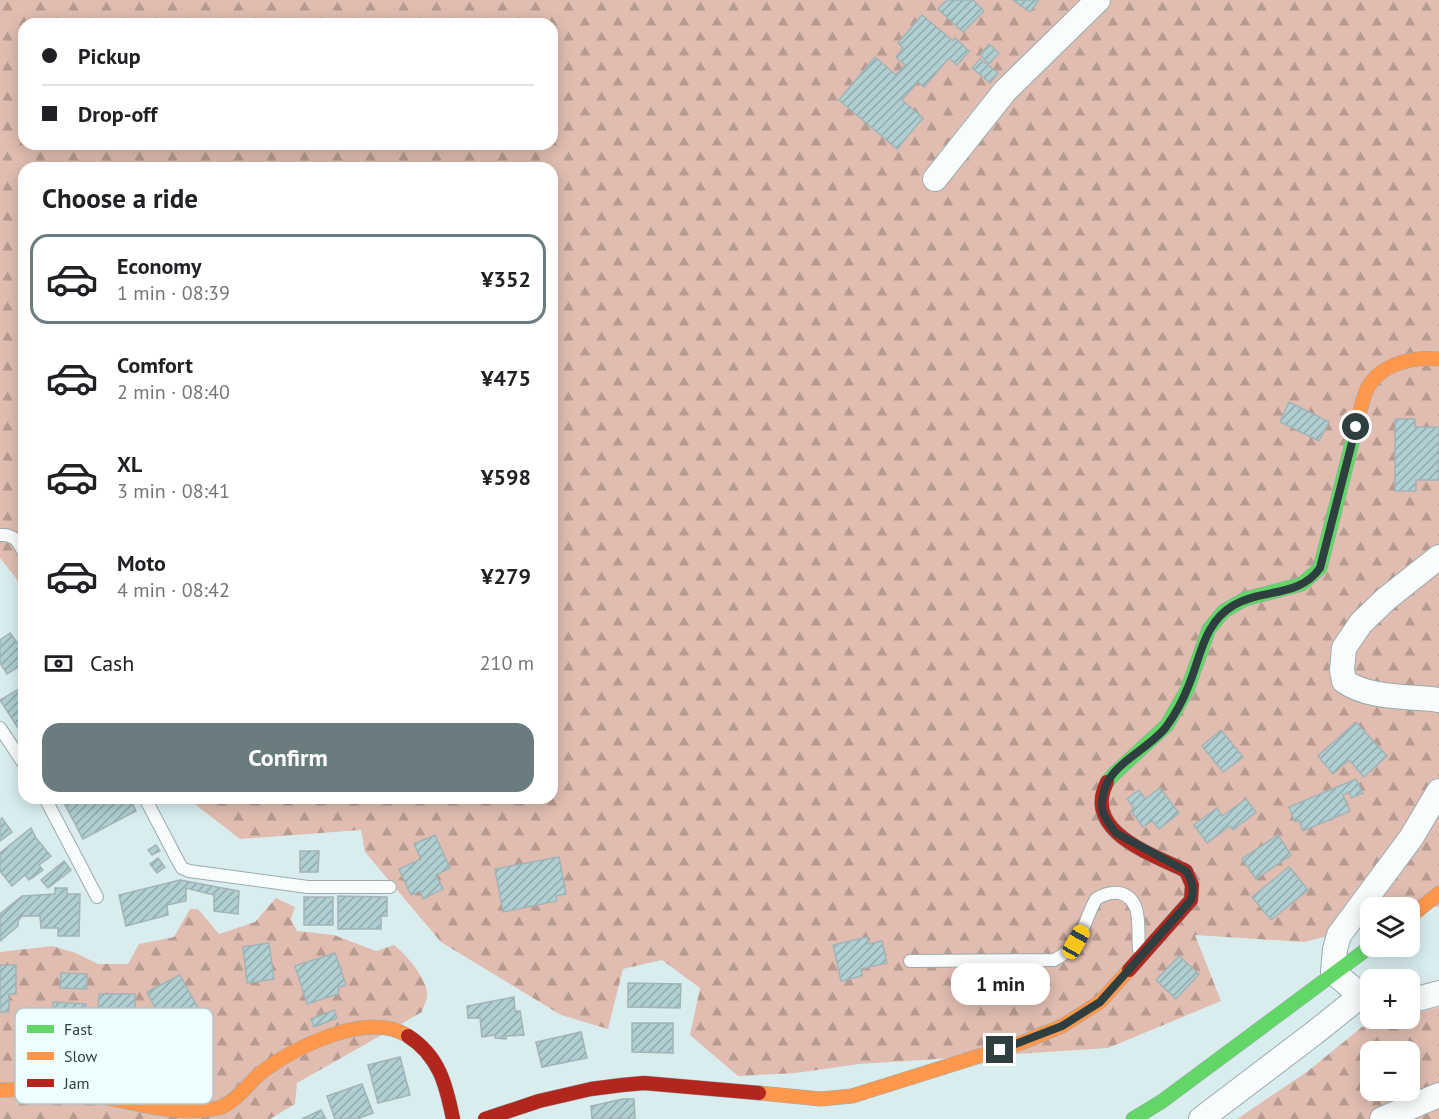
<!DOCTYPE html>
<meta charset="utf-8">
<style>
:root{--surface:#fff;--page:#f6f6f6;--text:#202124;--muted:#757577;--line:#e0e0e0;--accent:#6a7c7d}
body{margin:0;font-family:"PT Sans",sans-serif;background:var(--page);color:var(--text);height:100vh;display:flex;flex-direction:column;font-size:22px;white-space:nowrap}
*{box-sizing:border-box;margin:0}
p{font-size:20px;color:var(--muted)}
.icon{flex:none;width:33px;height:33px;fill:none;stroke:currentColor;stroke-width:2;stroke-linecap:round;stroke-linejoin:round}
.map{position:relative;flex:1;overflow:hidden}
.details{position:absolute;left:18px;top:162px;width:540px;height:642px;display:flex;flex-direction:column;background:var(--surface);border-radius:18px;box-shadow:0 3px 15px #0003}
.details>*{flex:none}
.hud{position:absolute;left:18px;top:18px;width:540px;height:132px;border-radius:18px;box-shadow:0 3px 15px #0003;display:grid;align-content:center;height:132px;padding:0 24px;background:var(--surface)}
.controls{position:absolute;left:1360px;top:897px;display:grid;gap:12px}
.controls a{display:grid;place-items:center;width:60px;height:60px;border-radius:12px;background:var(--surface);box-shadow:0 3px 15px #0003;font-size:30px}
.end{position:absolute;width:27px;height:27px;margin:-14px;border:8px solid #2f3f40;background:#fff;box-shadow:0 0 0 3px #fff}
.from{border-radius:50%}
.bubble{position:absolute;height:42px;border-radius:18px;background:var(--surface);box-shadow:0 3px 15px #0003;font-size:20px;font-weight:800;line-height:42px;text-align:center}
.car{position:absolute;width:18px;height:36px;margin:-18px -9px;border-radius:8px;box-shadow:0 0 4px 2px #0007;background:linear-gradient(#f5c518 24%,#345 0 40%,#f5c518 0 76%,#345 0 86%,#f5c518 0)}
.hud b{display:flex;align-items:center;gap:21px;height:57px;font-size:22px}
.hud b+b{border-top:2px solid var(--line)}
.hud i{width:15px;height:15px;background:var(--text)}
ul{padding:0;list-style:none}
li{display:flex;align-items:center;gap:18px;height:90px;margin:0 12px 9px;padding:0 12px;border:3px solid transparent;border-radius:18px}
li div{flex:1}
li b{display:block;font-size:22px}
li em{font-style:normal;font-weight:800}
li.active{border-color:var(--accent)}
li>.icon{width:54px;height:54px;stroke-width:1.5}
h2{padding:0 24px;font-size:27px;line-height:72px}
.pay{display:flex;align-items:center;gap:15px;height:66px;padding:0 24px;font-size:22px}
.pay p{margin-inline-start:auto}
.action{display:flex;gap:12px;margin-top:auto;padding:12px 24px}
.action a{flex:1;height:69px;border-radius:18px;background:var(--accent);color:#fff;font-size:24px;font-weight:800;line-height:69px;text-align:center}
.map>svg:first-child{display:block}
</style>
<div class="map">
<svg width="1439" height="1119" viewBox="0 0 1439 1119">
<defs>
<pattern id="forest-firs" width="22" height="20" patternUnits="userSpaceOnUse" patternTransform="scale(1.5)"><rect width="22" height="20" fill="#e1bdb1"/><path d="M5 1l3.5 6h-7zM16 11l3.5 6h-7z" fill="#b79b91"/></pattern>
<pattern id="building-hatch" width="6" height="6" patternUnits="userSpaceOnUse" patternTransform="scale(1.5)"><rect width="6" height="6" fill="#b0cfd2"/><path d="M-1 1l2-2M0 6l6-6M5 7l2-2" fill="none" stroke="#90a9ac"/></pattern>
</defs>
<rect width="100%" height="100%" fill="#d9edef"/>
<!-- forest -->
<g fill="url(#forest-firs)" fill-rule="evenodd">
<path d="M0,0h1439v907l-68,1v17l-67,17 -109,-7 26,66 -113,47 -249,16 -63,9 -58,3 -48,-41 10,-47 -38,-28 -39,9 -15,60 -47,-14 -120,-73 -76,-90 -4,-22 -121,9 -53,-41h365v-630h-528v431l-8,-21 -16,-20zM24,24h528v120h-528z"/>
<path d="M276,898l19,9 -4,12 6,12 37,4 42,16 18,-6c11,8 33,34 33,48 1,6 -4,14 -5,19l-125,71 -2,21 -25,15h-270v-167l52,-6 24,7 22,11h30l11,-20 35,-7 16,-28h8l21,25 36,-12z"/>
<path d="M1439,1007v112h-202l71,-48 54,-44 34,-8 14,-1v-3zM1371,1052h39v38h-39z"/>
</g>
<!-- building -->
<g fill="url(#building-hatch)" stroke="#a4b3b5" stroke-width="1.5">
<polygon points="947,0 973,0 984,11 963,32 938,9"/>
<polygon points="1013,0 1039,0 1030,12"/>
<polygon points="922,15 953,41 955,38 969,51 957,65 949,58 924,87 918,82 902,100 923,118 897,149 839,100 875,57 896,75 905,65 896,57 903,48 898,43"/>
<polygon points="989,44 999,53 989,64 980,55"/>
<polygon points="980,59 998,73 990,83 972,68"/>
<polygon points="1289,402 1329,422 1319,441 1280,422"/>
<polygon points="1395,419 1415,419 1415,427 1439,427 1439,480 1416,480 1416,491 1395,491"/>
<polygon points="10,633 24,652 24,663 7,674 0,663 0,640"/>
<polygon points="24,686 24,729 22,725 18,728 0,700"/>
<polygon points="1356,722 1387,756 1364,777 1349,760 1333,774 1318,756"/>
<polygon points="1221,730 1243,757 1223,772 1202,746"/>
<polygon points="1356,779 1363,793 1351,798 1349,792 1343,795 1350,811 1303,831 1299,820 1295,822 1289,807"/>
<polygon points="1160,788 1179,813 1159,829 1152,821 1143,827 1131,811 1134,808 1127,799 1139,790 1145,799"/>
<polygon points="130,798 136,811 83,839 62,799"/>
<polygon points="1246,799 1256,812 1233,830 1230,826 1207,843 1194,825 1217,808 1222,816"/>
<polygon points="2,818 12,832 0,841 0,820"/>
<polygon points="31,828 36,838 51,856 39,865 43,870 29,880 25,875 12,886 0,871 0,853"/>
<polygon points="435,835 450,868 436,875 443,889 423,899 420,891 411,895 399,869 421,859 414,844"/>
<polygon points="1278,835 1291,855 1256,879 1242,859"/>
<polygon points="156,845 160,851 152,855 148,850"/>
<polygon points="300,851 319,851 318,872 300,872"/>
<polygon points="559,857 566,894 556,896 557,901 503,912 495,869"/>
<polygon points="158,858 165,867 157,873 150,864"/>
<polygon points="64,861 71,870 48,888 41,880"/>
<polygon points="1289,867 1308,890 1271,920 1252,897"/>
<polygon points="180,880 239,891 238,914 214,911 214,895 186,888 186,901 167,905 168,915 126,926 119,895"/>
<polygon points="55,888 67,888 67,894 80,894 79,936 58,936 58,928 41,928 40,916 22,916 18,921 18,926 0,941 0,914 22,896 55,894"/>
<polygon points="338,896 387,897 387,916 381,916 381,929 338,929"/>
<rect x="304" y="897" width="29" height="28"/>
<polygon points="867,937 869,944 882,941 887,963 861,969 862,976 841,981 833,945"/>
<polygon points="269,943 274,979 247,983 243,947"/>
<polygon points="335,953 346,985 339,987 338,994 307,1004 295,966"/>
<polygon points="1179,956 1199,974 1176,999 1156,980"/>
<polygon points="0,965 16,965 16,994 9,994 9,1012 0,1012"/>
<polygon points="61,973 87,974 87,989 60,988"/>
<polygon points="180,975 198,1008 165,1026 147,992"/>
<polygon points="628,983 681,984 680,1008 628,1007"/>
<polygon points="99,994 135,994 135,1008 131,1008 129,1055 95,1053"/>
<polygon points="514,997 515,1011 520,1011 524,1035 506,1036 506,1039 495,1038 495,1035 482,1037 480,1018 468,1018 467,1006"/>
<polygon points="53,1002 86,1004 83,1069 50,1067"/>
<polygon points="334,1010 337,1018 314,1027 311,1019"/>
<polygon points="632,1023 673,1023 673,1053 632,1052"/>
<polygon points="581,1032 587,1058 542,1067 536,1042"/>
<polygon points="400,1057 410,1095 378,1103 368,1065"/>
<polygon points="362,1084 373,1113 357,1119 335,1119 327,1096"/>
<polygon points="623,1099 634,1099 635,1119 592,1119 591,1106"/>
<polygon points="321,1110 326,1119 302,1119"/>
</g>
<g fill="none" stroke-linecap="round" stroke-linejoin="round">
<!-- lane casing -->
<g stroke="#9babac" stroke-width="14">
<g id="lane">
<path d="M0,535c14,-1 18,6 24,18"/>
<polyline points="0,728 24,764"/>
<polyline points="45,798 97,897"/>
<polyline points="145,798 178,861 182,868 189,871 308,887 390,887"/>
<path d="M910,961l144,-1c31,-16 27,-34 42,-61 8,-5 14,-7 23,-6 25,5 18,38 20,56"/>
</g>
</g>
<!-- street casing -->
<g stroke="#9babac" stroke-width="26">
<g id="street">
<polyline points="935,179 1005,91 1098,0"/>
<path d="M1439,557l-53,42 -25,24 -17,25 -2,22 2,11c24,18 66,15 95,19"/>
<polyline points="1371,996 1357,992 1333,972 1335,949 1339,935 1411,838 1439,791"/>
<polyline points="1410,1001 1439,993"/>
<polyline points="1201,1119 1313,1034 1363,994"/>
<polyline points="1382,1119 1439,1095"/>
</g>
</g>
<!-- fast casing -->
<g stroke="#9babac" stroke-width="15">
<g id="fast">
<polyline points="1107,782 1115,773 1167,725 1187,690 1209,629 1224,611 1245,599 1302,584 1320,568 1356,428"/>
<polyline points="1133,1119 1161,1102 1371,946"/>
</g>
</g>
<!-- slow casing -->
<g stroke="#9babac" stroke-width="15">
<g id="slow">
<path d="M1356,428c3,-14 6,-29 12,-41 14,-24 45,-30 71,-28"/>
<polyline points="1410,917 1439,893"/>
<path d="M0,1090c27,0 55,-2 83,3 44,7 93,26 139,14 17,-8 27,-25 41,-36 33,-24 105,-61 145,-35"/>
<polyline points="759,1093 821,1099 852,1096 1021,1043 1062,1026 1100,1002 1129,970"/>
</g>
</g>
<!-- jam casing -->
<g stroke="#9babac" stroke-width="15">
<g id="jam">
<path d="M1107,782c-25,50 45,72 79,89l6,14 -1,15 -62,70"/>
<path d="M408,1036c31,20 38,48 45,83"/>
<polyline points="485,1119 539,1101 591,1089 622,1085 644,1083 759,1093"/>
</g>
</g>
<!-- lane -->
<use href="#lane" stroke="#f9fcfd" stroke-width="12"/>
<!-- street -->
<use href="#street" stroke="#f9fcfd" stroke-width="24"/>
<!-- fast -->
<use href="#fast" stroke="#63d668" stroke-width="14"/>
<!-- slow -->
<use href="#slow" stroke="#ff974d" stroke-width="14"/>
<!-- jam -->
<use href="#jam" stroke="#b3261e" stroke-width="14"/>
</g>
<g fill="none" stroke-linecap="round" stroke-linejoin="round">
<!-- route -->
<path stroke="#2f3f40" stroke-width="8" d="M1000,1050l62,-24 38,-24 91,-102c4,-10 1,-20 -5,-29l-70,-38c-13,-17 -18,-23 -11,-45 8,-25 45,-40 61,-61 8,-11 17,-27 22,-40 13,-30 15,-64 46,-82 29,-17 65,-7 86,-37l36,-141"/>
</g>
<!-- legend -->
<rect x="15" y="1008" width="198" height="96" rx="9" fill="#eefdff" stroke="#b5c4c6" stroke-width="1.5"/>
<rect x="27" y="1025" width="27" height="8" fill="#63d668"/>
<rect x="27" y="1052" width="27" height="8" fill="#ff974d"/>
<rect x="27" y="1079" width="27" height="8" fill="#b3261e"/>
<g font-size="16" fill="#2f3f40">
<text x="64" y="1035">Fast</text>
<text x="64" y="1062">Slow</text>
<text x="64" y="1089">Jam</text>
</g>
</svg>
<div class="controls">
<a><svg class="icon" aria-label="layers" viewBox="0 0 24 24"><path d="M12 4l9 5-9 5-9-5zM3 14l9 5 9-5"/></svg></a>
<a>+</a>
<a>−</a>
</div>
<i class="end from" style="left:1356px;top:427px"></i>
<i class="end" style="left:1000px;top:1050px"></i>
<div class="bubble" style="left:951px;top:963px;width:99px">1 min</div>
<i class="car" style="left:1076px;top:942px;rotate:29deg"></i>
<div class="hud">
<b><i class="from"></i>Pickup</b>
<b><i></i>Drop-off</b>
</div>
<section class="details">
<h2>Choose a ride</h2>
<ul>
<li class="active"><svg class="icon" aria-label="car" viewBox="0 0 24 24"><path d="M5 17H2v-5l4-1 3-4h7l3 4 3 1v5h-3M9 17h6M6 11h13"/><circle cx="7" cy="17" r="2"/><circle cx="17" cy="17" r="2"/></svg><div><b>Economy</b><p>1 min · 08:39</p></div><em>¥352</em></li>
<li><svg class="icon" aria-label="car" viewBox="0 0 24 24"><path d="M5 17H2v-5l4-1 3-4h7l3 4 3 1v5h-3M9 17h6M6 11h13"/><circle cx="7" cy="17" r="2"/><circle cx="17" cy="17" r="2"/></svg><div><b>Comfort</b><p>2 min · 08:40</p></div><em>¥475</em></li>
<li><svg class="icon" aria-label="car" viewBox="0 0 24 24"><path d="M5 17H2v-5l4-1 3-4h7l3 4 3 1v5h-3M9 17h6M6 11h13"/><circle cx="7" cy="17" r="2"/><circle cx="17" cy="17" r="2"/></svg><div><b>XL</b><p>3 min · 08:41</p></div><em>¥598</em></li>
<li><svg class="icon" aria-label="car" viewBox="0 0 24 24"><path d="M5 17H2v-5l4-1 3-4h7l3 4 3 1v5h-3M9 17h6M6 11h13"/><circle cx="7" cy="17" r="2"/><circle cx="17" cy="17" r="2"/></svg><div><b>Moto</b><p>4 min · 08:42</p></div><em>¥279</em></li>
</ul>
<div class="pay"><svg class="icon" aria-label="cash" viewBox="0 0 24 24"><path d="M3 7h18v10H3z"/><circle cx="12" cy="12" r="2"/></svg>Cash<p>210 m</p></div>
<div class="action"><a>Confirm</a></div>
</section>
</div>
